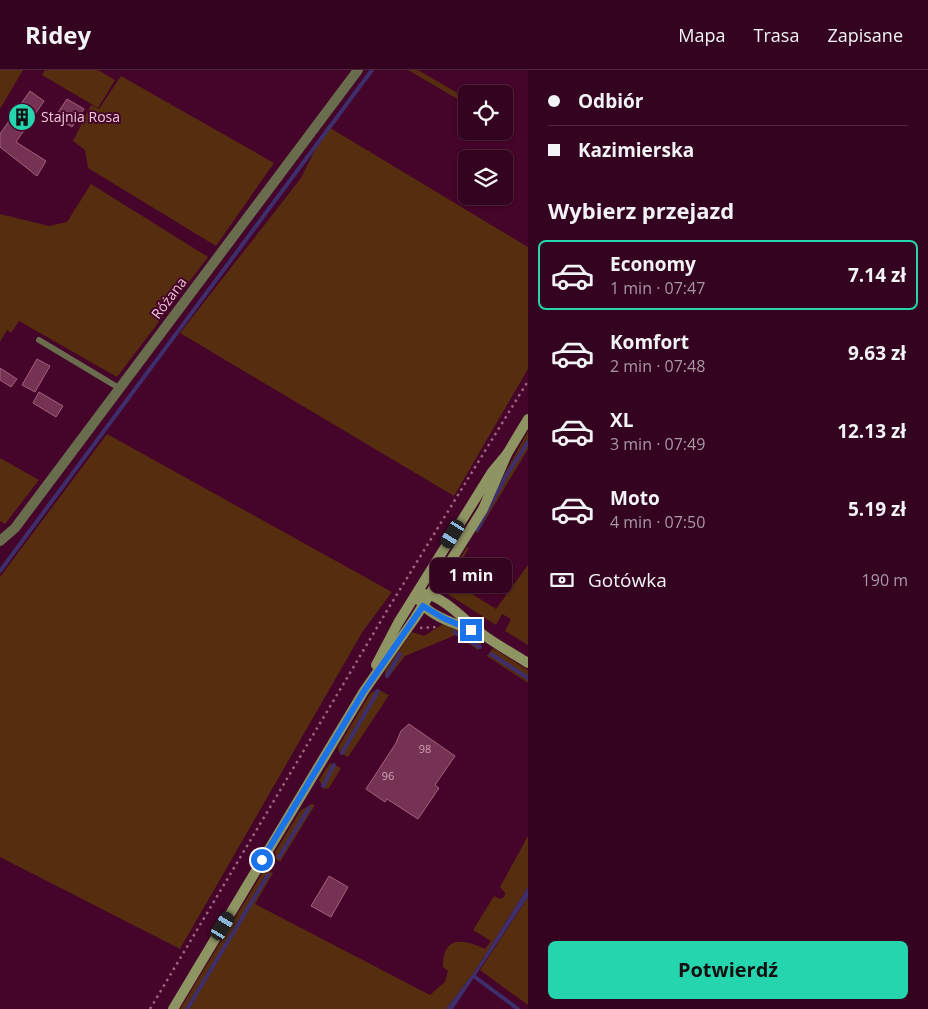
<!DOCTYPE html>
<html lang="pl">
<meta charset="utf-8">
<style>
:root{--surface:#34031f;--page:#3c0d28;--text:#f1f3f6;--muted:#a998a4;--line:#4e253d;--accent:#25d5ae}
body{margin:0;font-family:"Open Sans",sans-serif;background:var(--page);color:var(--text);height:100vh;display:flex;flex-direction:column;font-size:19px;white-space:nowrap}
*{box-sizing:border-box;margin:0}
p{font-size:16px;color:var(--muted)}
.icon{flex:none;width:28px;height:28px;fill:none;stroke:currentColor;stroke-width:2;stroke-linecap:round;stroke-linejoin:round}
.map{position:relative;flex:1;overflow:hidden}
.details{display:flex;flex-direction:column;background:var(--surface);width:400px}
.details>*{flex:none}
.banner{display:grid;align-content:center;height:110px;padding:0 20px;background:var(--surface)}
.controls{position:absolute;left:458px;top:15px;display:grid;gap:10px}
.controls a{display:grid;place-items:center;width:55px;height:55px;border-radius:8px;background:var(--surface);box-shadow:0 1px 4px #0004,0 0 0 1px var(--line);font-size:25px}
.end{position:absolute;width:22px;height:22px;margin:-11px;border:6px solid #1a73e8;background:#fff;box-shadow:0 0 0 2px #fff}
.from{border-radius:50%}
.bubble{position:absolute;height:35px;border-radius:8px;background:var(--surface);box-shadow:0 1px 4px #0004,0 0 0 1px var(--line);font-size:16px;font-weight:700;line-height:35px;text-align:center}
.car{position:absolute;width:15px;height:30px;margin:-15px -8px;border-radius:6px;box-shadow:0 0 4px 1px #0007;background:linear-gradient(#222 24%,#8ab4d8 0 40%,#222 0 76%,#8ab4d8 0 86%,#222 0)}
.banner b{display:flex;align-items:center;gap:18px;height:48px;font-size:19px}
.banner b+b{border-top:1px solid var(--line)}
.banner i{width:12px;height:12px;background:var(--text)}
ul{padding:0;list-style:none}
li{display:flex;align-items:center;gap:15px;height:70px;margin:0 10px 8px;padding:0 10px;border:2px solid transparent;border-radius:8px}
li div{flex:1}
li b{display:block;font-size:19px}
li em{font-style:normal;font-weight:700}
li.on{border-color:var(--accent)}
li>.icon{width:45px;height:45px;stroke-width:1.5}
h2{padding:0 20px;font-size:22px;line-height:60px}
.pay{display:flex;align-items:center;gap:12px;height:55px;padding:0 20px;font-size:19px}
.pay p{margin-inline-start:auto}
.cta{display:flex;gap:10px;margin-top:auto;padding:10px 20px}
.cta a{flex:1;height:58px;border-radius:8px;background:var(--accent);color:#111;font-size:20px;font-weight:700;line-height:58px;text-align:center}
header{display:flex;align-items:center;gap:30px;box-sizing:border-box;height:70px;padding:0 25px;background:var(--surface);border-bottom:1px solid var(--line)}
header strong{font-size:24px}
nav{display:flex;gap:28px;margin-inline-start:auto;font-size:18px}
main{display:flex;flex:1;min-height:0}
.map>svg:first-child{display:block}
</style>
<header>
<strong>Ridey</strong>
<nav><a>Mapa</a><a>Trasa</a><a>Zapisane</a></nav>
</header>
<main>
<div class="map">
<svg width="528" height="939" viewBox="0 0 528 939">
<rect width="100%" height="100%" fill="#450429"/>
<!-- green -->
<g fill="#562d0f">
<polygon points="0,0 23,0 0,39"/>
<polygon points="45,0 98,0 115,10 98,38 42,5"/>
<polygon points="408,0 418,0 466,28 466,34"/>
<polygon points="121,6 274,93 216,176 88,98 85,80 73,71 91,35 99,39"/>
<polygon points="327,56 528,177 528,299 454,426 180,263 301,108"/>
<polygon points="91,114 208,187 117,307 19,251 11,263 7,260 0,272 0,144 49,156 67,152"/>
<polygon points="528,361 528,379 477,464 475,458"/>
<polygon points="107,364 392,522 363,561 180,879 0,787 0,507"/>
<polygon points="0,388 39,410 5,454 0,451"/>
<polygon points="467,477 469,478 450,510 496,539 528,495 528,575 505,561 511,549 502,544 496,555 446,523 447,508"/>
<polygon points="443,554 478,569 482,572 478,580 456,565 405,586 388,608 385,606 385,601 412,562 424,566"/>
<polygon points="493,578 528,600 528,613 487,586"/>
<polygon points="377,619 389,625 348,687 339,682 338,677 370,624"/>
<polygon points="330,693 341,698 329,718 324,719 319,710"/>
<polygon points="311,734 315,735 280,792 276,789 275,782 300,741"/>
<path d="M528,766v51l-53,84 -29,38h-266l84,-139 9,3 -18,31 175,91 15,-13 3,-11 -5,-4c0,-32 20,-28 42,-18l6,-8 -18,-11 21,-34 6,3 4,-2 1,-4 -5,-6z"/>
<polygon points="528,827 528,935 480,900"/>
</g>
<!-- water -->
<polygon fill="#3e2e6b" points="528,817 528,827 453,939 446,939 475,901"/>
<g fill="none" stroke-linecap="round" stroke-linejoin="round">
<!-- stream -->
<g stroke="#3e2e6b" stroke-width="4">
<polyline points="477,460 506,406 528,372"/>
<polyline points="0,501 372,0"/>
<polyline points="454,562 480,577"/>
<polyline points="491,584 528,608"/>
<polyline points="387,606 400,584"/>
<polyline points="342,683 378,621"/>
<polyline points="323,716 334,695"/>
<polyline points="279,787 309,738"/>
<polyline points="475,907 518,939"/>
<polyline points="187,939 268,805"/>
</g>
</g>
<!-- building -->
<g fill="#753252" stroke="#a65f7e">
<polygon points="30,21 44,31 16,72 46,91 37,106 0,77 0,64"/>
<polygon points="67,29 84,39 72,57 55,47"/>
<polygon points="37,289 50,296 35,322 22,315"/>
<polygon points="0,298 17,309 11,317 0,310"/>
<polygon points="39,322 63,336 56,347 33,333"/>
<polygon points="409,654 455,686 435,715 439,718 418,749 387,729 385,732 366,719 396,673 401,661"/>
<polygon points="329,806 348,817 331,847 311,836"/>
</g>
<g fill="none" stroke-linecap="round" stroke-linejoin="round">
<!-- path -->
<g stroke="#9a657f" stroke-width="2.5" stroke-dasharray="2.5 4" stroke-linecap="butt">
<polyline points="420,558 437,557"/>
<polyline points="150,939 388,539 528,311"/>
</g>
<!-- lane -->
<polyline stroke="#696c4d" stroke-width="6" points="39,270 119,318"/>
<!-- street -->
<polyline stroke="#696c4d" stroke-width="10" points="0,471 15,458 358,0"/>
<!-- secondary -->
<g stroke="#8f9463" stroke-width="10">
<path d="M424,524c19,1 45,31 61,42 14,10 29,18 43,27"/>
<path d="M420,531c9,15 36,23 52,29"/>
<polyline points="376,595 398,553 492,402 507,384 528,349"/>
<polyline points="173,939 364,621 415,548 483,439 507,384"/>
</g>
</g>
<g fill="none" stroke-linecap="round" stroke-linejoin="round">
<!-- route -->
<polyline stroke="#1a73e8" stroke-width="6" points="262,790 364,621 423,536 443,548 471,560"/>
</g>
<!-- icons -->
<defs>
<g id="building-disc" transform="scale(1.4375)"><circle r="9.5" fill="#25d5ae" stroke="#450429"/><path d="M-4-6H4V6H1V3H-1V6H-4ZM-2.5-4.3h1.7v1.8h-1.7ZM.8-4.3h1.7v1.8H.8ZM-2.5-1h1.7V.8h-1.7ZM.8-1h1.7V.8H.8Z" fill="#111"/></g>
</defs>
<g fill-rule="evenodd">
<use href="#building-disc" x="22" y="47"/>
</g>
<g text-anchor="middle" stroke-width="4" stroke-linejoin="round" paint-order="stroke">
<!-- number labels -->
<g font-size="11" fill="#d2a2b6">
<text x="425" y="683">98</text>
<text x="388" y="710">96</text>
</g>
<!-- poi labels -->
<g font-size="14" fill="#f1c8d8" stroke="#450429" text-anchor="start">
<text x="41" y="52">Stajnia Rosa</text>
</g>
<!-- street labels -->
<g font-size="14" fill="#f1c8d8" stroke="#450429">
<text transform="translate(169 228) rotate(-53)" y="5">Różana</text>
</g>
</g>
</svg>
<div class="controls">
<a><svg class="icon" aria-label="locate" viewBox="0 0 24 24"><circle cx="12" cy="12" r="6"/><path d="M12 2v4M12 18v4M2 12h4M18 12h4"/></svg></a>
<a><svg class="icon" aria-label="layers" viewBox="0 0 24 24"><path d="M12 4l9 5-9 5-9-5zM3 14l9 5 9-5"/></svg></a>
</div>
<i class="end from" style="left:262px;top:790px"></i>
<i class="end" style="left:471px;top:560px"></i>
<div class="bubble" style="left:430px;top:488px;width:82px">1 min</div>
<i class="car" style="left:453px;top:464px;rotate:212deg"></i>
<i class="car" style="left:223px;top:856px;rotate:31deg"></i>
</div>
<section class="details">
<div class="banner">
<b><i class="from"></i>Odbiór</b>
<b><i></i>Kazimierska</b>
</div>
<h2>Wybierz przejazd</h2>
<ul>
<li class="on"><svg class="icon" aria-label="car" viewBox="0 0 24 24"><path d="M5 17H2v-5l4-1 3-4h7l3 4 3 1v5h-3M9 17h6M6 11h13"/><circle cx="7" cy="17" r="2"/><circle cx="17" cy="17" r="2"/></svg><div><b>Economy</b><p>1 min · 07:47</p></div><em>7.14 zł</em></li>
<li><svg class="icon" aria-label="car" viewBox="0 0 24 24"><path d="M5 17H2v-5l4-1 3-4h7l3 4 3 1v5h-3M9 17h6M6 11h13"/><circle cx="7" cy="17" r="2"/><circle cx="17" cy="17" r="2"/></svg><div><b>Komfort</b><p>2 min · 07:48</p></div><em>9.63 zł</em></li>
<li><svg class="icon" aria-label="car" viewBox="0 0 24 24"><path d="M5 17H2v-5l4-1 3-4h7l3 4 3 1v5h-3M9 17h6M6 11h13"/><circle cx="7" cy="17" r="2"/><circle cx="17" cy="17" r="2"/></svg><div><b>XL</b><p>3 min · 07:49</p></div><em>12.13 zł</em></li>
<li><svg class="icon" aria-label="car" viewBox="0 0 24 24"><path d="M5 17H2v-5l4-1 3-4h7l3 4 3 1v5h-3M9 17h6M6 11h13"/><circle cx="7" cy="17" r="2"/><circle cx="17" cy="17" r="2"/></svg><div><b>Moto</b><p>4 min · 07:50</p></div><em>5.19 zł</em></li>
</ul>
<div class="pay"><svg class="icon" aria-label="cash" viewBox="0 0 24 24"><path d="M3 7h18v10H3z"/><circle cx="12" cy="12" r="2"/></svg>Gotówka<p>190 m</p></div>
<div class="cta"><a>Potwierdź</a></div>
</section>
</main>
